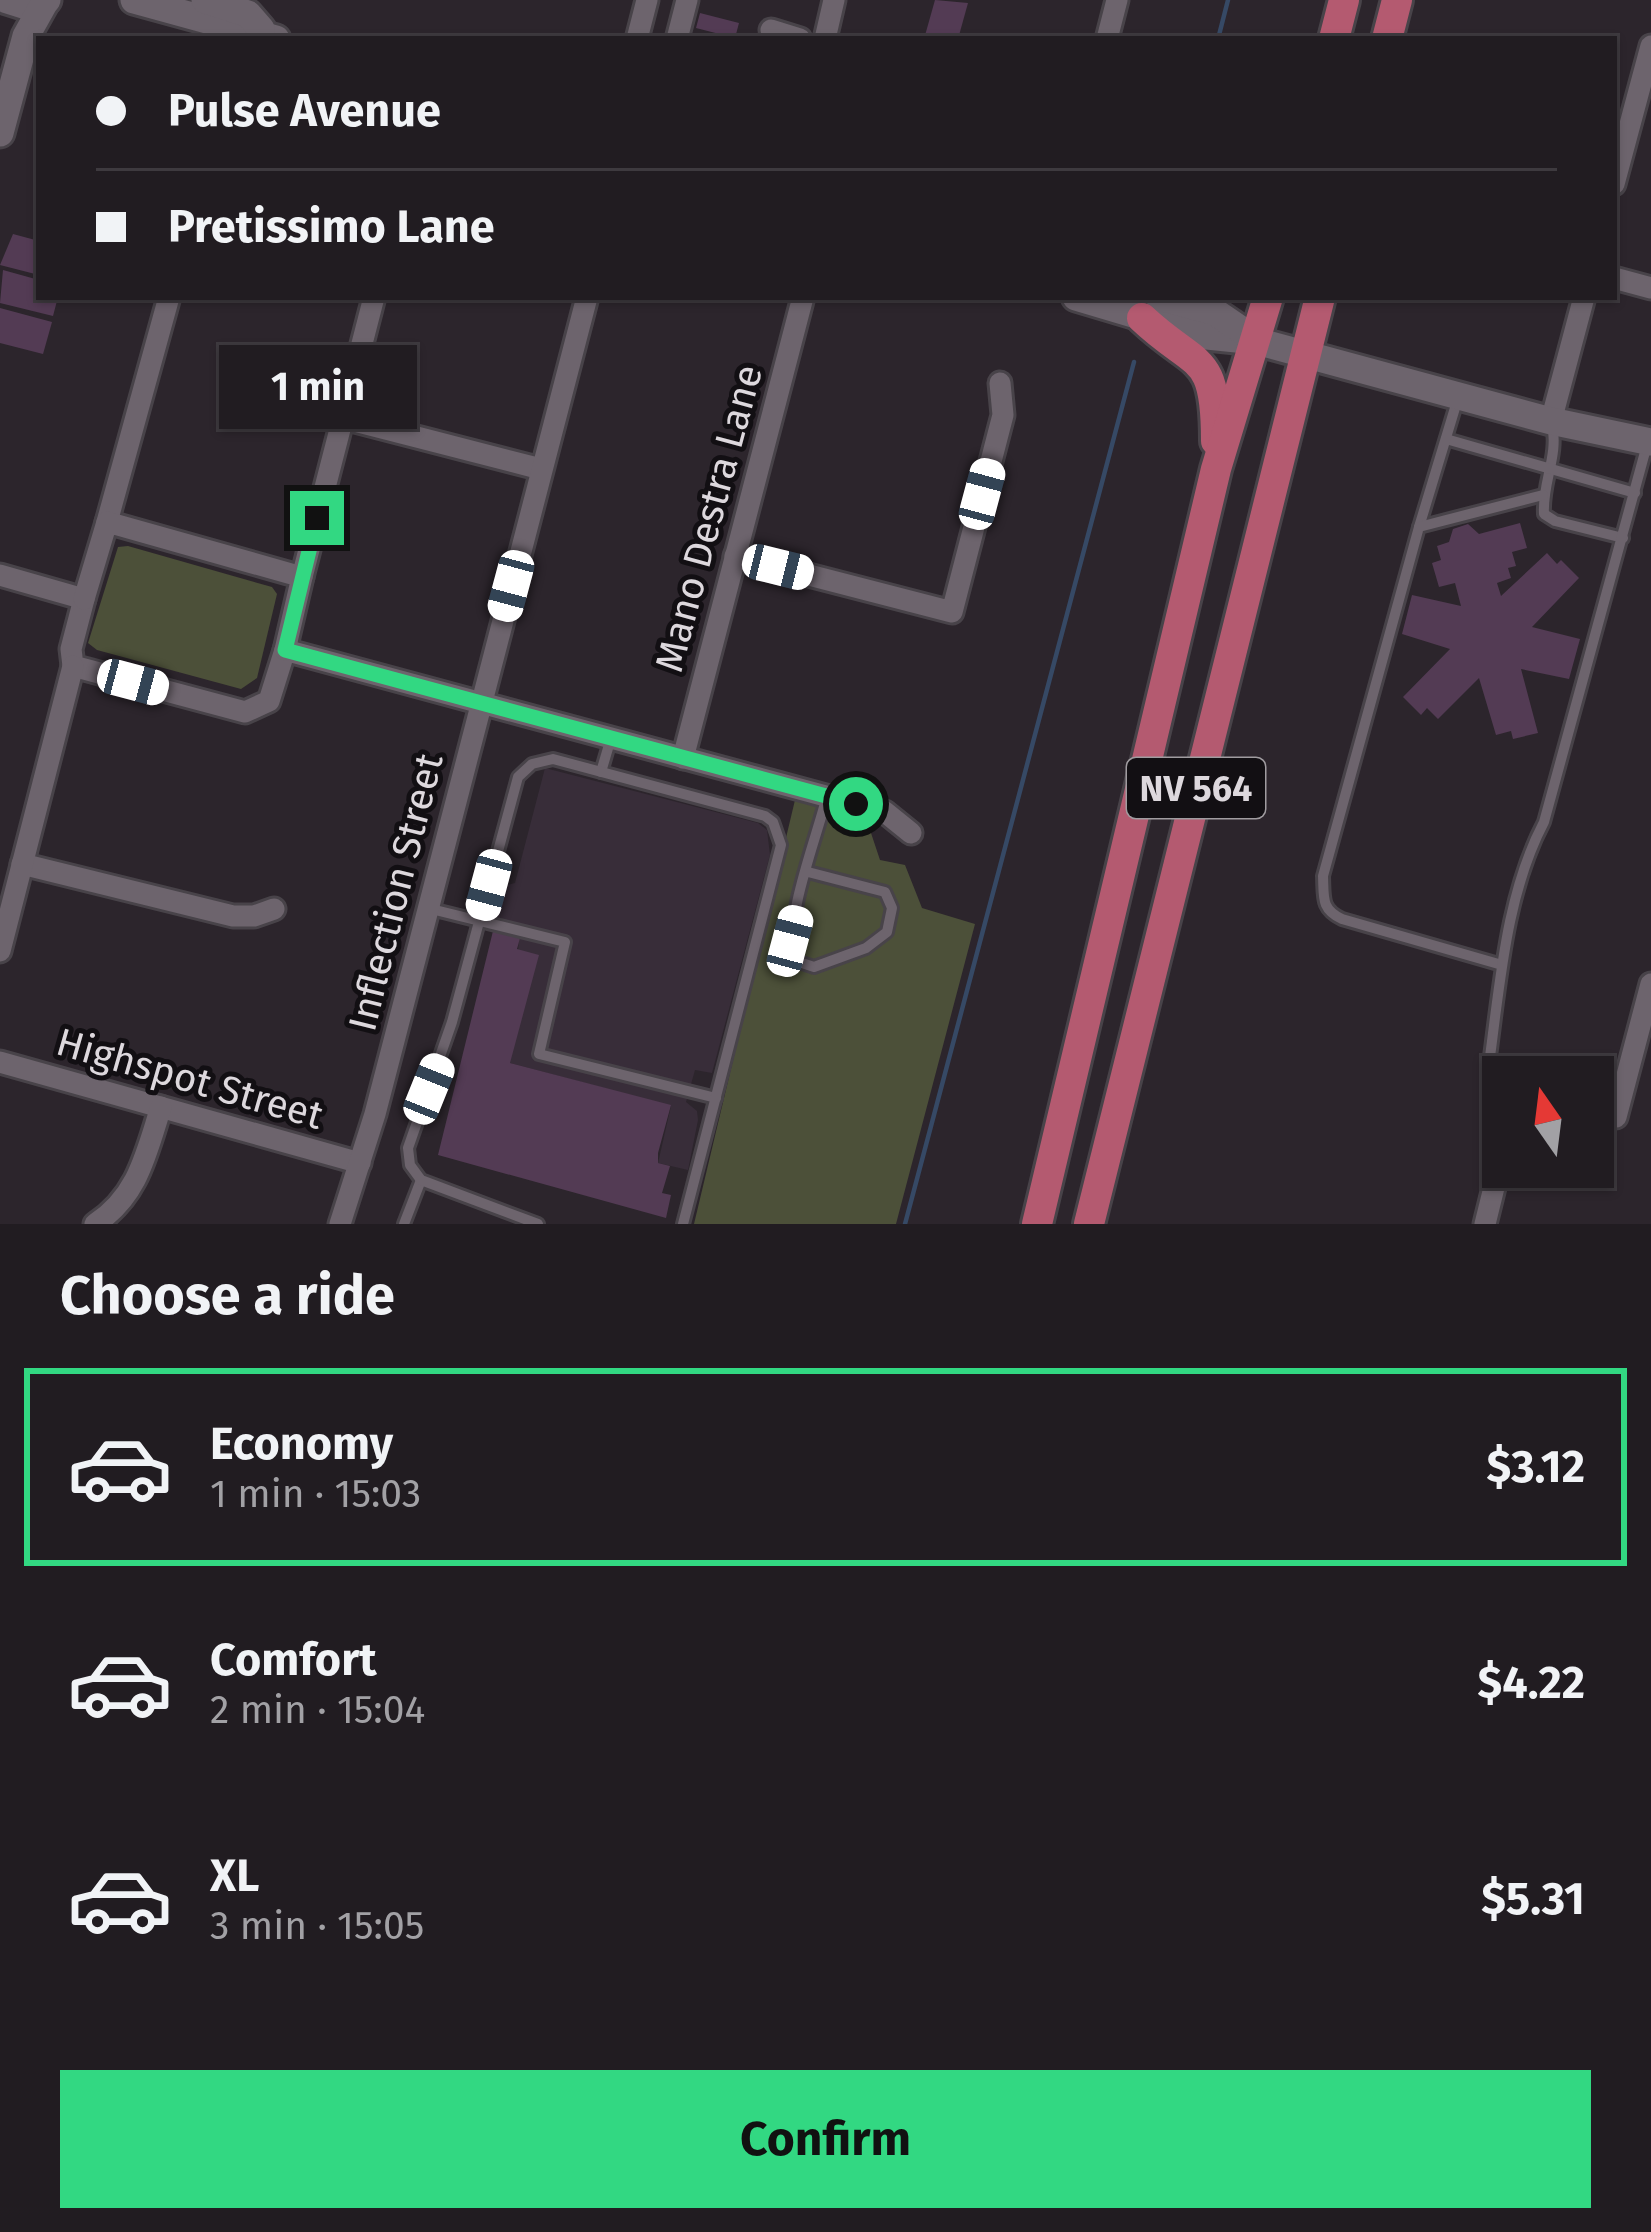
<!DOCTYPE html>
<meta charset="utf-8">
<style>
:root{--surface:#211c21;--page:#2d292e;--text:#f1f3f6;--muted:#a2a1a5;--line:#3e3a3f;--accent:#32d882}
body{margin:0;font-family:"Fira Sans",sans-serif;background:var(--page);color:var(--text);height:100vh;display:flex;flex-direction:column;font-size:45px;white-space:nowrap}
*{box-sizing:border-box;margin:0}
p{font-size:39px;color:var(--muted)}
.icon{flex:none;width:66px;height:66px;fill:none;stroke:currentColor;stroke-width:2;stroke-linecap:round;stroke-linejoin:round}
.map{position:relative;height:1224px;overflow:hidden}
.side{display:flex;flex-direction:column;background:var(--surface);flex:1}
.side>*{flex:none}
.top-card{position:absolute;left:36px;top:36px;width:1581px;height:264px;border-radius:0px;box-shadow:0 3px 9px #0004,0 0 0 3px var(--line);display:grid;align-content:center;height:264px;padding:0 60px;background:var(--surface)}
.needle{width:78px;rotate:346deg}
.fabs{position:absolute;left:1482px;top:1056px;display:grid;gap:24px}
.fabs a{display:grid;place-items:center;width:132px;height:132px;border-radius:0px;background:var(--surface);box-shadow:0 3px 9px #0004,0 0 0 3px var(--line);font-size:60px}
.end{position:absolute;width:54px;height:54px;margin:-27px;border:15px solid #32d882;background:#111;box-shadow:0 0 0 6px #111}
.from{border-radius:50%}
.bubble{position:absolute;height:84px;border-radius:0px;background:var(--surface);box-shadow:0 3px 9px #0004,0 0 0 3px var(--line);font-size:39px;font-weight:700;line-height:84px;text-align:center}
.car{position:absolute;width:36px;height:72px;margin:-36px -18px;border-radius:15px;box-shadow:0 0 9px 3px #0007;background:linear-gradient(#fff 24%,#345 0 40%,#fff 0 76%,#345 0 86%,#fff 0)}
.top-card b{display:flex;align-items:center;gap:42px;height:114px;font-size:45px}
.top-card b+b{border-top:3px solid var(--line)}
.top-card i{width:30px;height:30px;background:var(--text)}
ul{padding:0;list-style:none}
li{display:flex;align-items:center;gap:36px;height:198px;margin:0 24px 18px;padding:0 36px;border:6px solid transparent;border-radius:0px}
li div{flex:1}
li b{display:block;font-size:45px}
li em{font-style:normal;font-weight:700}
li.current{border-color:var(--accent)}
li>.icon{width:108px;height:108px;stroke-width:1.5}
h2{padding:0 60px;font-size:54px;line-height:144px}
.button{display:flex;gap:24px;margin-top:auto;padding:24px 60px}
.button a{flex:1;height:138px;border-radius:0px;background:var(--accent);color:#111;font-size:48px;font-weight:700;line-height:138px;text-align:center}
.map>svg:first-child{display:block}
</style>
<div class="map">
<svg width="1651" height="1224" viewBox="0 0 1651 1224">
<rect width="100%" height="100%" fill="#2c252c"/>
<!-- built -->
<polygon fill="#382d39" points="545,768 758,823 767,830 770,855 712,1073 695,1070 686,1102 697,1111 698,1120 688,1170 658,1163 671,1106 510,1063 519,938 493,931 507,885 515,883"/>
<!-- green -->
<g fill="#4c5039">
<polygon points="128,546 272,587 277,594 257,678 241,689 97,650 88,643 118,547"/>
<polygon points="795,800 833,809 869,827 880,860 905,865 922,908 975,924 896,1224 694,1224"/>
</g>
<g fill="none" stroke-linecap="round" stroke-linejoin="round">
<!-- stream -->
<g stroke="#364965" stroke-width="4.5">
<polyline points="1218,39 1228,0"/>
<polyline points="905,1224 1134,362"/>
</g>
</g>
<!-- building -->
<g fill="#533b54">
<polygon points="935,0 968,3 958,39 924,39"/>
<polygon points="700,13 739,23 735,38 696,28"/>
<polygon points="13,234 39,241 39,275 0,265"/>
<polygon points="3,270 39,280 39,297 58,297 53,316 0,303"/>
<polygon points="0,308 52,322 43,354 0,343"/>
<polygon points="1520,523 1527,548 1512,552 1516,566 1508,568 1511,578 1497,583 1501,596 1547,553 1557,564 1561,560 1579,578 1532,627 1580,639 1569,679 1521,669 1538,733 1513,739 1511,731 1496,735 1479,678 1438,719 1427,708 1421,715 1403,697 1450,649 1402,634 1412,595 1461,606 1455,583 1439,587 1432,563 1441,560 1437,546 1449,542 1453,529 1468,524 1479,534"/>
<polygon points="493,931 520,938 517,949 539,955 510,1063 671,1105 658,1153 658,1163 670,1166 662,1193 671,1195 666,1218 438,1155"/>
</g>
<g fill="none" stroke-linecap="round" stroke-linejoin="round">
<!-- lane casing -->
<g stroke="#484349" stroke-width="16">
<g id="lane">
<path d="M1552,424c7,32 -10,58 -8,90l11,7 68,17"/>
<polyline points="1446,439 1635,493"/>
<polyline points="1419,527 1458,398"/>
<polyline points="601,772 611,738"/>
<path d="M808,872l77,20 7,16 -5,24 -21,16 -52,19 -21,-7c-7,-46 22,-117 34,-164"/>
<polyline points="427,908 565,942 539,1054 716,1098"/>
<path d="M1502,965l-160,-46c-21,-10 -18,-21 -19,-43l96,-349 124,-32"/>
<path d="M1503,1083l-14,-19c11,-80 17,-170 55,-242l104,-381"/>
<polyline points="404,1224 421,1180"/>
<polyline points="538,1224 421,1180 410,1165 408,1148 452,1022 518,777 532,764 553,759 765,816 773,822 781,845 683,1224"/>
</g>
</g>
<!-- street casing -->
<g stroke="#484349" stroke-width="27">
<g id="street">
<polyline points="771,30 800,39"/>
<polyline points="637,39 647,0"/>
<polyline points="677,39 687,0"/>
<polyline points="825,39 834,0"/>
<polyline points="1107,39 1117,0"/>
<polyline points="1614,184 1651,46"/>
<polyline points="1614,278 1651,288"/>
<polyline points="343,418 541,469"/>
<polyline points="1551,421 1584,297"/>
<polyline points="107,522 169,297"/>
<polyline points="735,556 952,612 1003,415 1000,383"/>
<polyline points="0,575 84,599 71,649 73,666 245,712 269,701 285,650 885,812 911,833"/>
<polyline points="302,577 374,297"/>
<polyline points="84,599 107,522 302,577 285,650"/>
<polyline points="683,758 803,297"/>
<polyline points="22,864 233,916 254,916 274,909"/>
<polyline points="0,951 73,666"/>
<polyline points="0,1062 360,1163"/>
<polyline points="1593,1112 1616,1117 1651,984"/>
<path d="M95,1224c43,-28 51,-70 66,-117"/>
<polyline points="340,1224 375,1114 587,297"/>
<polyline points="1485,1224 1503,1151"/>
</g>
</g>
<!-- secondary casing -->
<g stroke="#484349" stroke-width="33">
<g id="secondary">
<polyline points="7,0 26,6 47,0"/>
<polyline points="134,0 276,39"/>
<polyline points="205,0 248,14 261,29"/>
<polyline points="0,133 26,36 45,2"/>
<polyline points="1076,297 1207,336 1256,341 1551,421 1651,442"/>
<polyline points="1159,297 1215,312 1253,338"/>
</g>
</g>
<!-- primary casing -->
<g stroke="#484349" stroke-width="36">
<g id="primary">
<polyline points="1334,39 1344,0"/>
<polyline points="1387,39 1397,0"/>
<path d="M1142,318c55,52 74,32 74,123"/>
<polyline points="1037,1224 1216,469 1268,297"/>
<polyline points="1089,1224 1320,297"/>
</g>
</g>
<!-- lane -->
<use href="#lane" stroke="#6d646d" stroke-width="10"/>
<!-- street -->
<use href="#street" stroke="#6d646d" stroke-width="21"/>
<!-- secondary -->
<use href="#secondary" stroke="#6d646d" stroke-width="27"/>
<!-- primary -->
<use href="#primary" stroke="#b45a70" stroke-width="30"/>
</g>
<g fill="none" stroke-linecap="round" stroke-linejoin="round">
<!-- route -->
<polyline stroke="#32d882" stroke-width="15" points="317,518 285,650 856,804"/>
</g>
<g text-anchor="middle" stroke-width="10" stroke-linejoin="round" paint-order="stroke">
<!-- shield labels -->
<rect fill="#120f13" stroke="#a09ca0" stroke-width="3" x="1127" y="758" width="138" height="60" rx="9"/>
<g font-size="36" font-weight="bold" fill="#ddd8dd">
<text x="1196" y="801">NV 564</text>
</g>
<!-- street labels -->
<g font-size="39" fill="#ddd8dd" stroke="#120f13">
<text transform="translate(708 518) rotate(-75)" y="14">Mano Destra Lane</text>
<text transform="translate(395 892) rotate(-76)" y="14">Inflection Street</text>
<text transform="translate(190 1078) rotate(16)" y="14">Highspot Street</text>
</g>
</g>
</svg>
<div class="fabs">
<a><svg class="needle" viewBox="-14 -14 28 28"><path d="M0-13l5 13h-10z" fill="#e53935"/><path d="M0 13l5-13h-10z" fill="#a2a1a5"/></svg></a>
</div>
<i class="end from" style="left:856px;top:804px"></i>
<i class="end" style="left:317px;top:518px"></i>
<div class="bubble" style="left:219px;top:345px;width:198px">1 min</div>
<i class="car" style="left:982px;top:494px;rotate:15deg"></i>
<i class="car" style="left:778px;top:567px;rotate:104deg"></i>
<i class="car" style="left:511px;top:586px;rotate:195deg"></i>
<i class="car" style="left:133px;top:682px;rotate:105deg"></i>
<i class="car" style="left:489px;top:885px;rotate:195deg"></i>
<i class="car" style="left:790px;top:941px;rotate:15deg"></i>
<i class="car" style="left:429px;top:1089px;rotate:22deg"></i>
<div class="top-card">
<b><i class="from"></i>Pulse Avenue</b>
<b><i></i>Pretissimo Lane</b>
</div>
</div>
<section class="side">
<h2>Choose a ride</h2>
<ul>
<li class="current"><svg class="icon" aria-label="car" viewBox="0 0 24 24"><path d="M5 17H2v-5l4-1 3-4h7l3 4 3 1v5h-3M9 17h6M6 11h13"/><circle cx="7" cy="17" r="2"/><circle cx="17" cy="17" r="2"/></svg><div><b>Economy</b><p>1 min · 15:03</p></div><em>$3.12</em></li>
<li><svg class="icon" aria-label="car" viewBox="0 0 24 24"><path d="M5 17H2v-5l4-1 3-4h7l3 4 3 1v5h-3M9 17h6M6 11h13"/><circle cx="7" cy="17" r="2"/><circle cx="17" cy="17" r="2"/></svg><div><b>Comfort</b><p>2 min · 15:04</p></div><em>$4.22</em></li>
<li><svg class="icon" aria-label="car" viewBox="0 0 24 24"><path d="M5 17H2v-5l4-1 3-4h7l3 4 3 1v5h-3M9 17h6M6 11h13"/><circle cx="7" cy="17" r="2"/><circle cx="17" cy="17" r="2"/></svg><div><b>XL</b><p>3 min · 15:05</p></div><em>$5.31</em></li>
</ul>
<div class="button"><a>Confirm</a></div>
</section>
